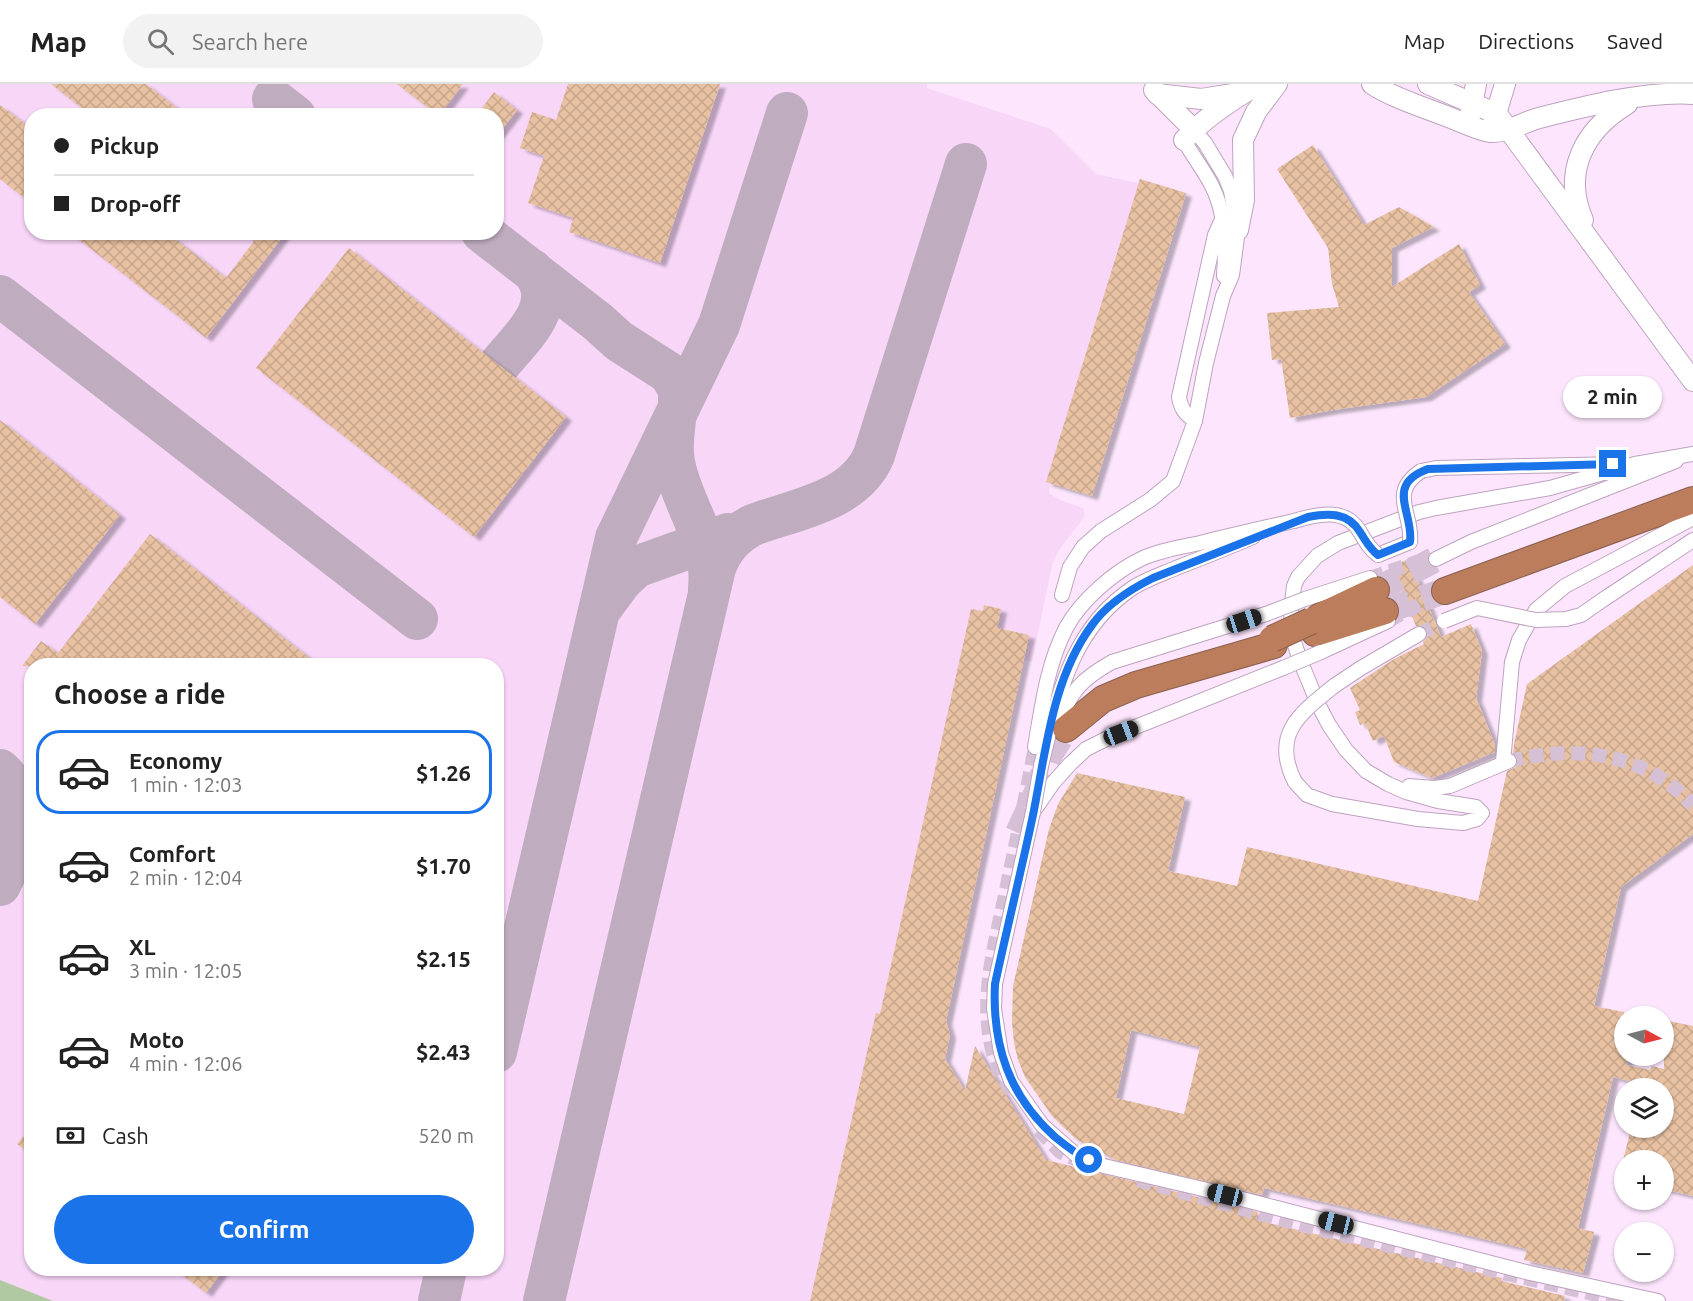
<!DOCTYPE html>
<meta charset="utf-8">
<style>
:root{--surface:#fff;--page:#f2f2f2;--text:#222;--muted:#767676;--line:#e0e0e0;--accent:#1a73e8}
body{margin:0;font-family:Ubuntu,sans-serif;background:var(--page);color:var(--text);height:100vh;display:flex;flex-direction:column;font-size:22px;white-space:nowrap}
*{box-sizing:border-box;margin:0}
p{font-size:20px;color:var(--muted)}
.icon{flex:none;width:33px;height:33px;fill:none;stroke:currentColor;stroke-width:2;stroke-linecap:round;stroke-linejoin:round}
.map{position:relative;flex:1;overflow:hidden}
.sheet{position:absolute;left:24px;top:574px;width:480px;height:618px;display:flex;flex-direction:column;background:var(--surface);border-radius:24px;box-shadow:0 2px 4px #0004}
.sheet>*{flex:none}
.guide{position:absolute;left:24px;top:24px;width:480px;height:132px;border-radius:24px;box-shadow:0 2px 4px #0004;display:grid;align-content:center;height:132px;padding:0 30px;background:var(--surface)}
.needle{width:39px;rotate:97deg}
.buttons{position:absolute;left:1614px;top:922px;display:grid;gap:12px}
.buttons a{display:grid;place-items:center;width:60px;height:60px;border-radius:50%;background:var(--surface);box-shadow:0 2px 4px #0004;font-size:30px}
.end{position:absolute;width:27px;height:27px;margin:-14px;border:8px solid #1a73e8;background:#fff;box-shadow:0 0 0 3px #fff}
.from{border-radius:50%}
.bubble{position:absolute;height:42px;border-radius:21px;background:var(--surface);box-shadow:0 2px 4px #0004;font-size:20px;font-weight:600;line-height:42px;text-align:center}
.car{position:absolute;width:18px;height:36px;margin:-18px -9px;border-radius:8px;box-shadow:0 0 4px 2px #0007;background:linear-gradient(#222 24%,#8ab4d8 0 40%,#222 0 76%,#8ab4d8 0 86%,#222 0)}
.guide b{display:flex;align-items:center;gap:21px;height:57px;font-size:22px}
.guide b+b{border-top:2px solid var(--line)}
.guide i{width:15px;height:15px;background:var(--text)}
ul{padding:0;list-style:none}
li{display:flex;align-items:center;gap:18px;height:84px;margin:0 12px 9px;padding:0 18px;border:3px solid transparent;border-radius:24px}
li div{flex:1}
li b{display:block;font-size:22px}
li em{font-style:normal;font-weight:600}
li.on{border-color:var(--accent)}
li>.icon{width:54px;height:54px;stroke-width:1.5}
h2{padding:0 30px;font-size:27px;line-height:72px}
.pay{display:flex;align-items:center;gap:15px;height:66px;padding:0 30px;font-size:22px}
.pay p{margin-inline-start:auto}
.cta{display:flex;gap:12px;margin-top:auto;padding:12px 30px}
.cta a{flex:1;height:69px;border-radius:36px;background:var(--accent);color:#fff;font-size:24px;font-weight:600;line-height:69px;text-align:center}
header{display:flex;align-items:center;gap:36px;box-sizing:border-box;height:84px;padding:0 30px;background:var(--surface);border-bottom:2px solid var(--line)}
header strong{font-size:28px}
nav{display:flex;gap:33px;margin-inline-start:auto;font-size:21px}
.search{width:420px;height:54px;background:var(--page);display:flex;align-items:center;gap:15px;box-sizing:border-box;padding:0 21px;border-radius:33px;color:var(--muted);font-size:22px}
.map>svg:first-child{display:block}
</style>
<header>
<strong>Map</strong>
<div class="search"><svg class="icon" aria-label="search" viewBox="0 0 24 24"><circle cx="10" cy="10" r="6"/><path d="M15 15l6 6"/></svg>Search here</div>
<nav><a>Map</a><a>Directions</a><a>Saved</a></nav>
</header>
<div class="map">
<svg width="1693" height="1217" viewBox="0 0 1693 1217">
<defs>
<pattern id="building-cross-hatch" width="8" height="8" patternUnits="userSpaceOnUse" patternTransform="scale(1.5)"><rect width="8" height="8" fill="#e8c1a2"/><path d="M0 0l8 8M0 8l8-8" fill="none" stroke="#c7a68c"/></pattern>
<filter id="shadow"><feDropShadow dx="6" dy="4" stdDeviation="1.5" flood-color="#0004"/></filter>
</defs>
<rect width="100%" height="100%" fill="#fde6fd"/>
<!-- built -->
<path fill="#f8d6f8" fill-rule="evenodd" d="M0,0h927v4l124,41 45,45 42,9 2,-4 46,14 -94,303 -42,-12 -1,9 11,7 23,8 2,8 -26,34 -7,16 -20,96 -8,-2 -78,361 4,14 -5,25 20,30 10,-44 71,114 212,49 -2,11 246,58 -5,23h-1497zM32,32h464v116h-464zM32,582h464v603h-464z"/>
<!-- grass -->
<polygon fill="#b1c9a3" points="0,1196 53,1217 0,1217"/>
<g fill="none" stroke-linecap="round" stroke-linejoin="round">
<!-- taxiway -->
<g stroke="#bfacbf" stroke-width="42">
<polyline points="273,15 295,32"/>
<polyline points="482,148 598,238 619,257 669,289 679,305 679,323"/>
<polyline points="0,212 417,535"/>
<path d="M499,281c22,-27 62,-60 33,-95"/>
<path d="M675,336c-2,15 -4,32 0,47 9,41 39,77 34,121"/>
<polyline points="602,523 622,496 636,483 728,450"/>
<path d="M0,686c32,28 17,83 0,115"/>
<polyline points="496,968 616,454 719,241 787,29"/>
<polyline points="439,1217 446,1185"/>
<path d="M544,1217l171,-733c7,-20 20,-34 38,-43 43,-16 102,-24 121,-70l92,-291"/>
</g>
</g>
<!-- building -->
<g fill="url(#building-cross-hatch)" fill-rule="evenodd" filter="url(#shadow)">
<polygon points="51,0 146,0 187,32 92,32"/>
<polygon points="397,0 463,0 439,32"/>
<polygon points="568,0 720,0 660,179 569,148 573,134 528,119 544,72 520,64 532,28 556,36"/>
<polygon points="494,8 517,26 496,53 496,32 476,32"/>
<polygon points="0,21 32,45 32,120 0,95"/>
<polygon points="1313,61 1364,141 1399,123 1434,143 1392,164 1392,203 1459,160 1480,201 1469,208 1505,260 1426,313 1333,326 1290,334 1281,275 1272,276 1267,229 1339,223 1332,200 1328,164 1277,85"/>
<polygon points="1140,95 1186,109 1092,412 1046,398"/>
<polygon points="69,148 166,148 226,194 254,157 244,148 286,148 206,254"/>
<polygon points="349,164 566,333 474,453 256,284"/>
<polygon points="0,336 120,431 35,540 0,513"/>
<polygon points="150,450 320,582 22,582 41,557 58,569"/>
<polygon points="1409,475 1441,553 1471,540 1482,567 1476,614 1495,661 1495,668 1432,694 1394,678 1384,652 1373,657 1365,639 1360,641 1355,628 1360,626 1350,604 1394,575 1424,560 1423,558 1427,554 1426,545 1423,542 1416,542 1391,482"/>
<path d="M1693,481v269l-72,53 -27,119 30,6v44h4l-2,9 24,5 2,-4 12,3v-49l29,6v170l-29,-7v-28h-41l8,-33h33v-39h-24l2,-5 -29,-7 -35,151 16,4 -11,41 -59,-13 3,-11 -263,-61 -2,7 -146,-35 -40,-21 -24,-23 -27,-39 -7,-17 -4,-17 -2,-21 1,-36 36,-157 9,-25 19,-31 108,24 -17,74 69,15 10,-39 231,54 29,-130 9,-4 2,-4 -1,-6 -4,-4 1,-9 13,-60zM1131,946l69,17 -16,67 -68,-16z"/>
<polygon points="984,521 1001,525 997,544 1029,551 946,937 950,951 945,975 965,1007 975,962 1046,1076 1258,1128 1256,1136 1502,1194 1501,1197 1565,1212 1564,1217 810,1217 876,929 880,930 971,525 983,527"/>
<polygon points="32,1042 32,1071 17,1060"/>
<polygon points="175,1185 224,1185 206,1209"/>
</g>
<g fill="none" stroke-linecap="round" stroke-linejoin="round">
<!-- street-tunnel -->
<g stroke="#d5c0d5" stroke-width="14" stroke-dasharray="14 7" stroke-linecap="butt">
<polyline points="1370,494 1431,473"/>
<polyline points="1388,537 1445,507"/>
<polyline points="1419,550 1437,541"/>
<path d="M1509,677c54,-13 109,-12 156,20 11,8 20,15 28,25"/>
<path d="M1012,1008c-4,-7 -11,-15 -14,-23 -23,-61 -4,-119 8,-179 10,-48 20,-95 29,-143"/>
<polyline points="1039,1046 1060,1068 1083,1079"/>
<polyline points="1138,1096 1301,1141 1622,1217"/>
</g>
<!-- highway-tunnel -->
<g stroke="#d5c0d5" stroke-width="26" stroke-dasharray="26 13" stroke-linecap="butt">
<polyline points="1376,506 1436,475"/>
<polyline points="1385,527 1445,507"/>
<polyline points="1018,749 1036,710 1049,672 1066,645"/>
</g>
<!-- street casing -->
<g stroke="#bda3bd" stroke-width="16">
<g id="street">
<path d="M1184,56c8,15 19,29 27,44 15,28 15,61 13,92"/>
<path d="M1195,337c-10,-7 -14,-12 -16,-24l36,-162 8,-18"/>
<polyline points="1421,387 1436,384 1622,380"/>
<polyline points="1378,471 1410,458"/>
<polyline points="1436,475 1471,458 1676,377"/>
<polyline points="1062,511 1070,483 1083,463 1101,447 1150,416 1173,397 1195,337 1206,279 1223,212 1232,191 1238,146 1231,107 1225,92 1205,59 1194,46"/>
<polyline points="1305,515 1370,494"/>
<polyline points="1604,515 1693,456"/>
<polyline points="1321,568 1388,537"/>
<polyline points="1283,584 1108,654 1086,665 1070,680 1053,699 1033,728 995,900 994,925 1001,969 1011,997 1042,1041 1075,1070 1104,1082 1203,1105 1530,1189 1658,1217"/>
<polyline points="1334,602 1361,584 1419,550"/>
<path d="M1058,638c15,-32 22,-42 54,-60l154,-48"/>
<path d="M1035,663c7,-41 12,-82 31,-119 15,-28 49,-57 77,-70 18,-8 38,-11 57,-15 32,-8 63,-15 94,-22"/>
<polyline points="1503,678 1512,578 1519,556 1536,526 1565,502 1693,434"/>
<path d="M1041,682c17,-69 29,-137 93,-179 13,-8 28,-13 42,-19 26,-10 51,-20 77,-31"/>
<polyline points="1295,698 1307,711 1332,720 1418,735 1463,739 1477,735 1482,729 1476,723 1438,717 1406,708 1388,700 1366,687 1346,666 1329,641 1318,620 1300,576 1293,555 1291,528 1294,502 1298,493 1317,472 1338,459 1419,428 1436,424 1550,404 1635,380 1693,370"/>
<polyline points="1409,702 1434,704 1450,702 1509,677"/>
</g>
</g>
<!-- secondary casing -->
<g stroke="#bda3bd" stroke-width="22">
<g id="secondary">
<path d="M1372,0c20,14 60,26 84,36 10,4 24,11 35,12 16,1 33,-10 48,-14 47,-12 106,-27 154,-24"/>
<polyline points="1428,0 1497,30 1693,297"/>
<polyline points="1154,6 1194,46"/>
<polyline points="1157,10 1201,15 1239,9"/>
<polyline points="1470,32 1476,0"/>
<polyline points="1492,43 1505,0"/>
<path d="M1184,56c20,-22 49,-41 75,-56"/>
<path d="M1583,136c-21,-48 1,-90 44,-116"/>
<polyline points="1238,146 1244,116 1243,56 1256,28 1277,0"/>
</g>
</g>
<!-- highway casing -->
<g stroke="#8b604e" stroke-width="28">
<g id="highway">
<polyline points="1445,507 1693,416"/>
<polyline points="1319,533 1376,506"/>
<polyline points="1315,549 1385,527"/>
<polyline points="1066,645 1103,615 1136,601 1274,561"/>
</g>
</g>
<!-- street -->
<use href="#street" stroke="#fff" stroke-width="14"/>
<!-- secondary -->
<use href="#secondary" stroke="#fff" stroke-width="20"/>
<!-- highway -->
<use href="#highway" stroke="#bb7d5c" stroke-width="26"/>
<!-- street-bridge casing -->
<g stroke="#bda3bd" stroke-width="16" stroke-linecap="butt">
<g id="street-bridge">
<path d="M1294,437c23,-7 52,-14 66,11 6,10 9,16 18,23"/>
<path d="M1410,458c3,-29 -22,-49 11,-71"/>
<polyline points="1266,530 1305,515"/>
<polyline points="1444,537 1477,524 1536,536 1566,535 1581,531 1604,515"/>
<polyline points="1283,584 1321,568"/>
<path d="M1295,698c-24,-47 4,-68 39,-96"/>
<polyline points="1033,728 1041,682"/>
</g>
</g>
<!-- highway-bridge casing -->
<g stroke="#8b604e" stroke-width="28" stroke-linecap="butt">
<polyline id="highway-bridge" points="1272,555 1311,537"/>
</g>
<!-- street-bridge -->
<use href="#street-bridge" stroke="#fff" stroke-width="14"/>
<!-- highway-bridge -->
<use href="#highway-bridge" stroke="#bb7d5c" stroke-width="26"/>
</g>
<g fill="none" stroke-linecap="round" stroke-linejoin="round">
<!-- route -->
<path stroke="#1a73e8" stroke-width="8" d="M1089,1076c-13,-6 -23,-14 -34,-23 -46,-41 -63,-92 -60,-153 12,-56 26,-112 38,-169 13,-64 19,-136 59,-190 15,-21 39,-36 61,-47l155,-61c20,-4 40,-5 52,15 6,9 9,16 18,23l32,-13c4,-29 -26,-57 18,-73l185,-5"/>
</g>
</svg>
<div class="buttons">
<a><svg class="needle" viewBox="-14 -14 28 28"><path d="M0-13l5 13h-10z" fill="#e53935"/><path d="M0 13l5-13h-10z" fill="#767676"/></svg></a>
<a><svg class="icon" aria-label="layers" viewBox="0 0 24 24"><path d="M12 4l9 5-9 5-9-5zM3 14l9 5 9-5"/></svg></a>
<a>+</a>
<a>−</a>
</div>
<i class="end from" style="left:1089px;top:1076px"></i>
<i class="end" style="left:1613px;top:380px"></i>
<div class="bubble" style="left:1563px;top:292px;width:99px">2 min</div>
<i class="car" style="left:1244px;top:537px;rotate:72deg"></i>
<i class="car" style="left:1121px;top:649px;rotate:69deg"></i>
<i class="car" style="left:1225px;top:1111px;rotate:284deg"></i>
<i class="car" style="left:1336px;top:1139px;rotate:284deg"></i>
<div class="guide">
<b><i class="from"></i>Pickup</b>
<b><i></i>Drop-off</b>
</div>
<section class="sheet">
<h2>Choose a ride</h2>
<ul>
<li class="on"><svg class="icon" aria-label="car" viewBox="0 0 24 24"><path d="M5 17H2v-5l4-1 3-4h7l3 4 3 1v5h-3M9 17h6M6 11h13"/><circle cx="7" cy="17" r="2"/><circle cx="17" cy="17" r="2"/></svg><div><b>Economy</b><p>1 min · 12:03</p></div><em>$1.26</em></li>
<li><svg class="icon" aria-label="car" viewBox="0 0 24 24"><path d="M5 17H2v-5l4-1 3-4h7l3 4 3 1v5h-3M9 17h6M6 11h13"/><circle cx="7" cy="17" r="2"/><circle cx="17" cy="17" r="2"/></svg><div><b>Comfort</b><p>2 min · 12:04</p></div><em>$1.70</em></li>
<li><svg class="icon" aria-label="car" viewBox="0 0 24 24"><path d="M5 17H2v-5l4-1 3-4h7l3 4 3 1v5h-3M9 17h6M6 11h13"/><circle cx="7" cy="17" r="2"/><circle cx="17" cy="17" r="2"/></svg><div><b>XL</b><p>3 min · 12:05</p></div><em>$2.15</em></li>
<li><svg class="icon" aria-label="car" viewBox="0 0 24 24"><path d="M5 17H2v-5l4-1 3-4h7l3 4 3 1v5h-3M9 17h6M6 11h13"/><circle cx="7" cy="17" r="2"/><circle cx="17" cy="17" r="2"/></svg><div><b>Moto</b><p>4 min · 12:06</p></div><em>$2.43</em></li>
</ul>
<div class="pay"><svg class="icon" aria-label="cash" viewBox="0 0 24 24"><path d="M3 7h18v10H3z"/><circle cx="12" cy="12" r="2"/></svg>Cash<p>520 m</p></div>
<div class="cta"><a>Confirm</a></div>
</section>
</div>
